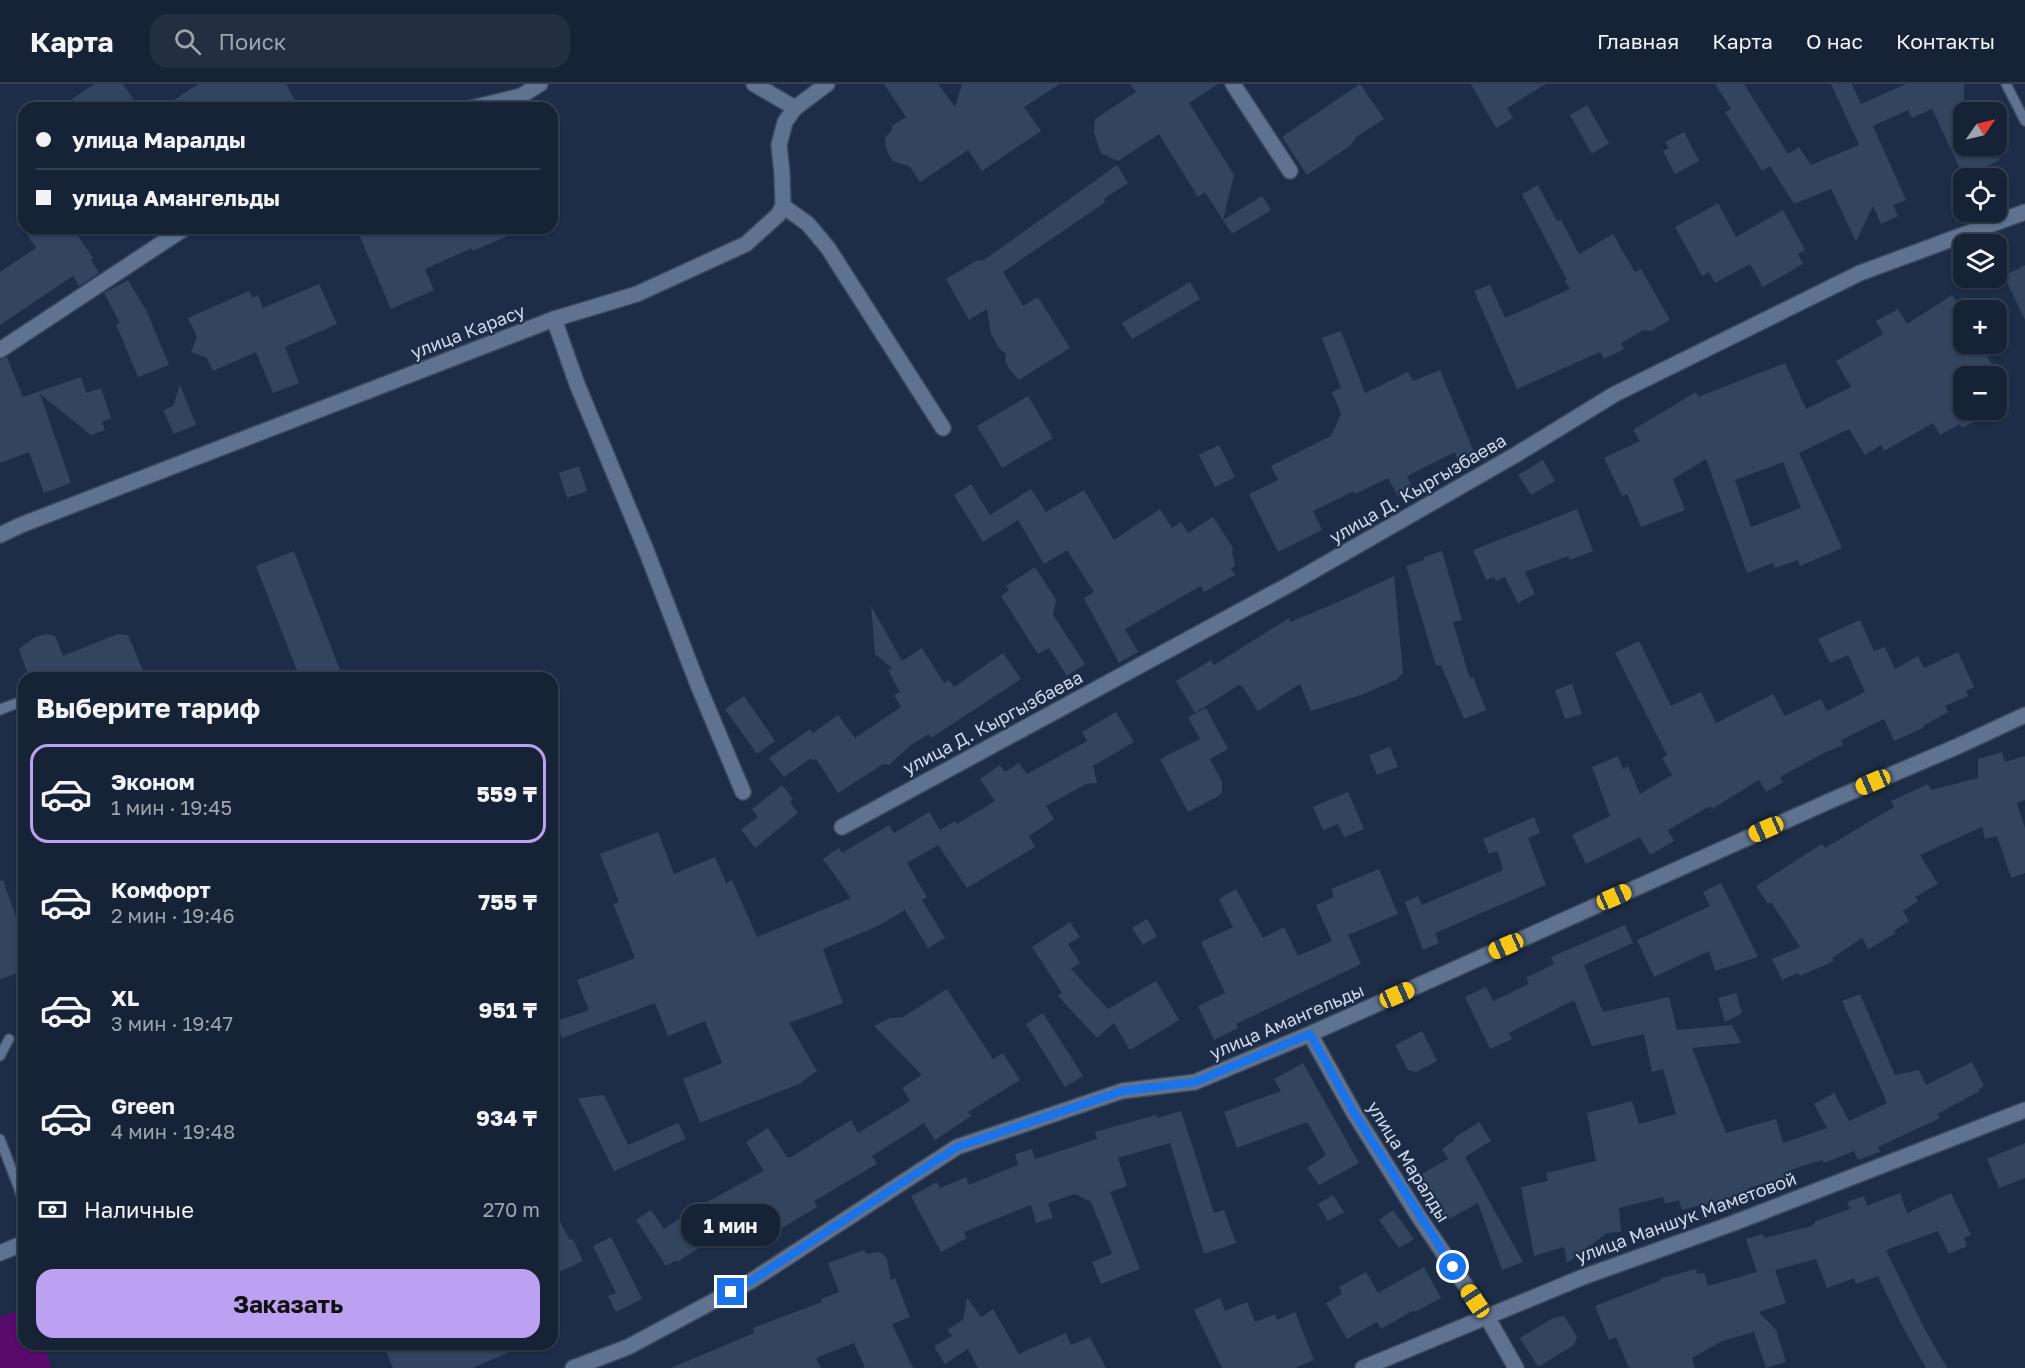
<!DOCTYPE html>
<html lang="ru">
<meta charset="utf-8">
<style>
:root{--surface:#162235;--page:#232f41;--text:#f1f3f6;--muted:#9ea4ad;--line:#353f50;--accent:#bca0f2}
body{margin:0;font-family:"Golos Text",sans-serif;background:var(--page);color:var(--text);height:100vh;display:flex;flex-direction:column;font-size:22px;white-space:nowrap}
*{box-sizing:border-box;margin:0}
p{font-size:20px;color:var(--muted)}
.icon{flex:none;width:33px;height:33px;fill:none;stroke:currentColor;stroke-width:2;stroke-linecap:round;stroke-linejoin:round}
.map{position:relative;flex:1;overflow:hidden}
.drawer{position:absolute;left:18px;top:588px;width:540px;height:678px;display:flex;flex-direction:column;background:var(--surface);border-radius:18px;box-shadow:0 2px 4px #0004,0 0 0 2px var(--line)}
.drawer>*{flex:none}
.hud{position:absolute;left:18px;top:18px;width:540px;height:132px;border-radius:18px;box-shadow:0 2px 4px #0004,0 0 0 2px var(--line);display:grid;align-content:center;height:132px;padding:0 18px;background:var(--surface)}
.needle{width:39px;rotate:56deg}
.tools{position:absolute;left:1953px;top:18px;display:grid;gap:12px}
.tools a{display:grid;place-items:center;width:54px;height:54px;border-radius:12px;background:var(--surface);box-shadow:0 2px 4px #0004,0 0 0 2px var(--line);font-size:30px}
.end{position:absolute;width:27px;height:27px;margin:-14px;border:8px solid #1a73e8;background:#fff;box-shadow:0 0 0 3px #fff}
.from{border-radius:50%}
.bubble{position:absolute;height:42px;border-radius:18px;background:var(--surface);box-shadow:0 2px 4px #0004,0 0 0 2px var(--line);font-size:20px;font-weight:700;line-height:42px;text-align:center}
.car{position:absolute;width:18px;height:36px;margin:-18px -9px;border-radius:8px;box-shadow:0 0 4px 2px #0007;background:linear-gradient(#f5c518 24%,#345 0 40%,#f5c518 0 76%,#345 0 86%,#f5c518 0)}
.hud b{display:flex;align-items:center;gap:21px;height:57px;font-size:22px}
.hud b+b{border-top:2px solid var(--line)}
.hud i{width:15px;height:15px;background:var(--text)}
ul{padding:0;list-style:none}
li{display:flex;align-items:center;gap:18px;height:99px;margin:0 12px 9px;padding:0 6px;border:3px solid transparent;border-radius:18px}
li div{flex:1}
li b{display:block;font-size:22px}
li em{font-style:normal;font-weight:700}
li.current{border-color:var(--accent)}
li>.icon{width:54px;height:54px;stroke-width:1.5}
h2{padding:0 18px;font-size:27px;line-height:72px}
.pay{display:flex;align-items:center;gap:15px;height:66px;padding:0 18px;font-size:22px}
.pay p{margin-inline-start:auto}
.action{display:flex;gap:12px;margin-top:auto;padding:12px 18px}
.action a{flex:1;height:69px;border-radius:18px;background:var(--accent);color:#111;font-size:24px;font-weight:700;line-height:69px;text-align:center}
header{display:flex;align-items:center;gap:36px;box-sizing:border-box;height:84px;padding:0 30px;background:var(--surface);border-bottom:2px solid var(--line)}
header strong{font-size:28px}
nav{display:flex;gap:33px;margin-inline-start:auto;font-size:21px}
.search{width:420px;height:54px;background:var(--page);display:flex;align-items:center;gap:15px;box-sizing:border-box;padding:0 21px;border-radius:18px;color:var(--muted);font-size:22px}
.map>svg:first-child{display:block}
</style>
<header>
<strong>Карта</strong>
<div class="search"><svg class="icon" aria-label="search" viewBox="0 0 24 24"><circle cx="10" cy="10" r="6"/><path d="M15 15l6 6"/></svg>Поиск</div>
<nav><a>Главная</a><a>Карта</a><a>О нас</a><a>Контакты</a></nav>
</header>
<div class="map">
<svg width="2025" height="1284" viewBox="0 0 2025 1284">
<rect width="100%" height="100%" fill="#1d2d47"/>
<!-- green -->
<polygon fill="#590a6a" points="24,1224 24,1260 43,1260 52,1284 0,1284 0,1233"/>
<!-- building -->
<g fill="#33445e" fill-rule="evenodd">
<polygon points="94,0 123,0 139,24 59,24"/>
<polygon points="198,0 286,0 299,24 162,24"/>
<polygon points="884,0 938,0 955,23 962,0 1060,0 1024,23 1041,47 982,87 968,66 920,98 910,83 893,77 888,69 885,60 885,54 892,46 892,42 906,33"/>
<polygon points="1130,0 1218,0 1189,19 1234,91 1223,136 1262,112 1271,126 1232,150 1205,108 1198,113 1159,50 1118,77 1101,69 1094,49 1095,35 1136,8"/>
<polygon points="1360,0 1384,35 1356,53 1351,61 1307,91 1282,53"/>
<polygon points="1471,0 1546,0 1507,24 1513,34 1496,44"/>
<polygon points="1715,0 1744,0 1788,70 1799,63 1811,81 1859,61 1831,0 1852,0 1861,20 1906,0 1964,0 1964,62 1993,62 2000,76 1964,93 1932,25 1912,34 1908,26 1873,42 1906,116 1893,121 1898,132 1881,140 1873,122 1856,157 1831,105 1794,120 1770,82 1762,87 1725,28 1731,25"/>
<polygon points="1587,21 1609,59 1592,70 1570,31"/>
<polygon points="1684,48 1699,77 1675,90 1663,67 1669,64 1665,58"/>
<polygon points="1117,81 1128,99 1105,114 1104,119 1003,188 1023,222 1038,213 1070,264 1019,296 1009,285 1005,277 1006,270 1000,265 991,250 987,225 969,236 946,195 976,177 984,176"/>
<polygon points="1538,101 1557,137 1561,136 1579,170 1613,150 1635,188 1641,185 1670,236 1651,247 1644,246 1621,259 1624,265 1604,275 1600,268 1517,305 1474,207 1490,201 1505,234 1570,205 1565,197 1567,196 1522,110"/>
<polygon points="1718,119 1736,153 1783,126 1805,166 1798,170 1803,180 1763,203 1750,180 1715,199 1709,188 1702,192 1675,143"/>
<polygon points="36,144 72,144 93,174 91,176 99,189 79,202 73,192 0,241 0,188 36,164 27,150"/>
<polygon points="356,144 525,144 473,167 472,164 425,185 434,206 391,225"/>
<polygon points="2025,181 2025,236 2004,192"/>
<polygon points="128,196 147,228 169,281 138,293 116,240 120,239 104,209"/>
<polygon points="1190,198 1200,215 1132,255 1122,239"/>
<polygon points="319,200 337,240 285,263 299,299 273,309 256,268 213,287 207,274 191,268 197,253 188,234 249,207 252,214 258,211 263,224"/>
<path d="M1952,211l12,18v31h16l19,32 -3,2 -32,-2v34h32v-31l14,24 -48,25 -2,-4 -20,11 -7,-12 -49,28 -3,-6 -16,10 -16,-26 -50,24 43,95 -42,18 -2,-6 -23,8 -2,-5 -26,10 -41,-114 -33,20 12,31 -44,17 -14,-33 -5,2 -18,-38 36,-17 -7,-11 63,-38 2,5 87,-34 21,46 45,-22 -15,-26 47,-27 -7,-13 22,-12 9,15zM1783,378l18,46 -50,19 -16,-47z"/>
<polygon points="1341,247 1365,309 1408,288 1413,297 1440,286 1474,368 1457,375 1455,368 1407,392 1413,405 1398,412 1388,394 1355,410 1354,407 1313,427 1322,446 1278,468 1249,410 1278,396 1271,382 1331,352 1341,330 1332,308 1341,304 1322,254"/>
<polygon points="7,273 23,313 81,293 86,309 101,304 111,334 102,338 105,346 91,351 40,310 71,399 44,409 29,368 0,379 0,276"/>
<polygon points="180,301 196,341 174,350 163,326 173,322"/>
<polygon points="1028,312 1053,354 1002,384 977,342"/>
<polygon points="1219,361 1235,393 1215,403 1199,371"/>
<polygon points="1543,376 1555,397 1531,411 1518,391"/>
<polygon points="579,382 587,407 567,414 559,389"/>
<polygon points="971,400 990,431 1031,405 1046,428 1084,406 1114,456 1160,425 1172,444 1181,438 1188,449 1213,433 1233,464 1232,469 1235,482 1231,484 1235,491 1204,508 1201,502 1125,545 1138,568 1119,579 1084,514 1094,508 1067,466 1044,480 1018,436 983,458 954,411"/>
<polygon points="1577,425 1593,467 1570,476 1568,472 1525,488 1535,510 1518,519 1505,493 1496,497 1494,493 1486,496 1473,466"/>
<polygon points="294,467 343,594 300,594 256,482"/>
<polygon points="1442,467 1462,536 1453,538 1470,595 1473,593 1486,626 1464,635 1441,581 1436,582 1406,482 1424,476 1424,473"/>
<polygon points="1035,483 1056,516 1053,531 1085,580 1067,592 1049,564 1038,570 1001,512 1009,506 1006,502"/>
<polygon points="1394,492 1403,589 1396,596 1361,611 1311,627 1300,600 1258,627 1242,602 1239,601 1195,629 1176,597 1211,576 1214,581 1289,534 1290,538 1336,519"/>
<polygon points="871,522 902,577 922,564 944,599 949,596 954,603 1003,569 1021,595 931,654 929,650 912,660 889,681 883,680 838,709 816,675 813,677 811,674 784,693 769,674 810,645 813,649 838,631 855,654 901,623 894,611 900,608 888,586 892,584 875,570"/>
<polygon points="1860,536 1874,567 1885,563 1895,585 1918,572 1924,584 1958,568 1974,603 1966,607 1968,612 1945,622 1948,628 1923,642 1923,644 1894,657 1884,635 1841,656 1843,661 1826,668 1780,693 1783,698 1766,708 1759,696 1712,725 1710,722 1668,746 1674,757 1650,771 1640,753 1586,780 1572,751 1610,732 1592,683 1618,672 1623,685 1628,682 1640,710 1672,691 1662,674 1667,671 1615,569 1639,557 1671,622 1701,608 1716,639 1773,610 1785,632 1821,615 1827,627 1865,608 1848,571 1830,579 1818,555"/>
<polygon points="47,550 55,552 63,572 118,550 128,551 146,594 29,594 19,565 35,553"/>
<polygon points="1572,600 1582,630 1565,635 1555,606"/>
<polygon points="744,612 775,657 757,670 725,625"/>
<polygon points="1206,624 1228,665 1210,675 1222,698 1222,708 1217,713 1188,728 1160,675 1200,655 1188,633"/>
<polygon points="1116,628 1134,658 1093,682 1097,699 1086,700 1046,722 1054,735 1029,752 1035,763 967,804 938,761 907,779 927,813 922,816 945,854 928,864 905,826 880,841 823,865 843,919 789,939 817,987 799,1000 700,1039 683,995 722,979 705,937 668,952 655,919 562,954 557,937 589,926 577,896 635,874 613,820 619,818 600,770 658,748 674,790 715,773 726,799 732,796 757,853 851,814 823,775 839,764 842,769 889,741 894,749 929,728 940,746 955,737 957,740 995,717 980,695 1000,681 1005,688 1019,679 1027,690 1087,657 1082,648"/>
<polygon points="1390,663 1398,683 1377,691 1369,671"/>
<polygon points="2002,668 2005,678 2025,672 2025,716 2017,719 2025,744 2025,789 2011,794 1997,752 1985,755 1982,743 1920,771 1938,800 1915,813 1918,817 1903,827 1909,837 1894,847 1896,849 1868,865 1862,854 1832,874 1834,877 1800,892 1798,889 1782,896 1772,875 1800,863 1771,818 1768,820 1756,802 1822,760 1825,764 1894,723 1891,717 1928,700 1931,706 1978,694 1978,675"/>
<polygon points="782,701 793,715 790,718 798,729 755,764 741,745 758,733 752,725"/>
<polygon points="1348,708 1364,745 1344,753 1338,740 1323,746 1313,723"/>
<polygon points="1534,733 1540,749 1528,754 1546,801 1435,849 1439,859 1423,866 1405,818 1418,812 1422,821 1501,787 1503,784 1497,767 1489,770 1483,755"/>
<polygon points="1379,785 1398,830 1348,851 1361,880 1236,940 1238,944 1214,956 1198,922 1225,909 1201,858 1233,843 1219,815 1236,805 1263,854 1284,843 1298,872 1332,857 1316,821 1334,813 1331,805"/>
<polygon points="3,796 24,857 24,887 0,895 0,797"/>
<polygon points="1721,799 1758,873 1715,887 1709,867 1654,893 1637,856 1710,822 1703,808"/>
<polygon points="1147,835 1157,852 1143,861 1132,844"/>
<polygon points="1070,838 1080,853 1068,860 1080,879 1071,885 1108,925 1156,897 1179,936 1130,966 1114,939 1097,954 1058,912 1062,909 1032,863"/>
<polygon points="1625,841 1633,859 1584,881 1603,928 1669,913 1677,946 1732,941 1741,959 1692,964 1726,1049 1776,1035 1783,1059 1827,1044 1814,1020 1834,1009 1849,1037 1887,1019 1842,917 1860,910 1895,991 1919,986 1926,1001 1972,978 1984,1002 1979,1005 1980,1007 1937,1030 1940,1034 1878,1063 1880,1068 1858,1076 1854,1067 1824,1079 1822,1076 1790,1086 1792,1092 1748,1104 1750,1109 1733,1115 1733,1113 1682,1126 1679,1116 1665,1120 1663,1113 1619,1124 1621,1148 1607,1149 1567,1179 1564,1163 1534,1172 1521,1103 1548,1097 1546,1089 1596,1077 1587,1029 1632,1017 1639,1040 1676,1030 1663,985 1652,988 1644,950 1592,962 1574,916 1509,949 1512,955 1490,965 1465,913 1486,903 1493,917 1529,900 1526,894 1554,880 1551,873"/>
<polygon points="947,905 993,975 1003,969 1020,996 968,1028 971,1032 935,1056 924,1039 872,1072 877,1080 814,1117 817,1123 774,1149 777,1154 760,1163 748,1142 712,1162 710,1157 677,1178 676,1176 666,1182 636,1136 651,1126 664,1145 692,1126 764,1087 746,1058 768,1044 787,1073 791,1073 851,1036 858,1049 910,1017 902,1004 922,991 874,942 890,934 903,933"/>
<polygon points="1736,909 1742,929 1725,938 1718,914"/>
<polygon points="1043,929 1083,992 1065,1003 1026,940"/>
<polygon points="1422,947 1437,977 1416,988 1408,986 1395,961"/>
<polygon points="1303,979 1359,1079 1319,1101 1307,1084 1326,1071 1307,1038 1237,1064 1224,1028 1281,1007 1274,995"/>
<polygon points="604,1011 628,1061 678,1039 686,1055 614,1087 578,1014"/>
<polygon points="1181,1027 1214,1129 1224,1126 1236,1159 1204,1170 1170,1059 1118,1074 1127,1102 1110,1108 1140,1185 1101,1200 1092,1178 1112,1170 1091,1118 1075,1110 1048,1119 1053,1134 1036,1139 1031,1121 964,1148 967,1154 941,1168 911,1112 937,1098 940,1104 966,1093 969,1101 1018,1081 1015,1070 1032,1065 1035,1075 1097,1055 1095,1048 1156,1031 1157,1034"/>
<polygon points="1479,1038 1491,1057 1465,1073 1523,1178 1502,1186 1478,1119 1447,1136 1444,1130 1442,1131 1420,1091 1448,1075 1442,1065 1455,1056 1454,1054"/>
<polygon points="2025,1059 2025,1094 1999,1104 1987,1075"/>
<polygon points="1900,1109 1907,1129 1951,1109 1971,1151 1964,1154 1967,1162 1949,1170 1938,1147 1886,1166 1923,1242 1947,1284 1926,1284 1901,1240 1878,1192 1856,1200 1854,1194 1827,1204 1816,1175 1775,1186 1786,1219 1759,1228 1776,1246 1786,1278 1766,1284 1754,1248 1722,1257 1692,1274 1695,1284 1629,1284 1616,1253 1609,1256 1595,1222 1659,1197 1662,1194 1696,1185 1697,1190 1704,1189 1708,1202 1757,1188 1746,1155 1763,1150 1764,1154 1812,1142 1816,1137 1850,1125 1847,1118 1864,1112 1867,1122"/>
<polygon points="1333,1111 1344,1128 1328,1137 1318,1120"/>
<polygon points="552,1124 570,1156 573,1155 583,1177 552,1191"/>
<polygon points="1393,1126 1414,1155 1399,1164 1379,1136"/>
<polygon points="611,1153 642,1215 616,1228 608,1212 616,1209 593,1162"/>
<polygon points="864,1166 867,1170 879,1168 883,1170 887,1175 891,1196 895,1194 910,1233 892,1240 913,1284 865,1284 854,1259 816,1274 821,1284 671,1284 754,1249 753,1244 822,1218 821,1215 839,1208 828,1179"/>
<polygon points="1424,1183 1441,1214 1415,1228 1414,1226 1381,1245 1377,1238 1347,1255 1326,1219 1342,1210 1339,1203 1366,1188 1378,1209"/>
<polygon points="967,1214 981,1233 993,1225 1019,1270 1066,1249 1071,1261 1090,1253 1106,1284 978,1284 968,1265 945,1280 934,1262 952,1252 947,1246 963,1236"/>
<polygon points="1220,1214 1225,1227 1247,1218 1255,1238 1275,1230 1277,1236 1295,1228 1314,1276 1295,1284 1222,1284 1194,1226"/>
<polygon points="1564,1232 1577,1253 1574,1261 1538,1283 1520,1254 1553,1234"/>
<polygon points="403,1260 528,1260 473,1284 393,1284 386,1267"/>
</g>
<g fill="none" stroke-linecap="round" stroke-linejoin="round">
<!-- service casing -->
<g stroke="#3b485d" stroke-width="12">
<g id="service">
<polyline points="2006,0 2025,37"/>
<polyline points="0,625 20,618 0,626"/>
<polyline points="0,972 9,955"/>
<polyline points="0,1055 24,1118"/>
</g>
</g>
<!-- minor casing -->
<g stroke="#3b485d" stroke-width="18">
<g id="minor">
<polyline points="754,0 795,24"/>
<polyline points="1233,0 1290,87"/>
<polyline points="472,24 521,12 540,0"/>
<polyline points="783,122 808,140 828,164 943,344"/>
<polyline points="554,235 577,300 646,466 698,601 743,708"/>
<polyline points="0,266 185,144"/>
<polyline points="0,451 21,441 554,235 637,210 746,160 778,131 783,122 782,89 779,61 785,38 795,24 827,0"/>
<polyline points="842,743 1292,499 1517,370 1615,310 1860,189 2025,128"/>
<polyline points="1310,950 1354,1029 1419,1133 1487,1233 1516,1284"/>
<polyline points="0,1169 24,1159"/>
<polyline points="573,1284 628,1263 751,1197 957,1063 1122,1007 1195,998 1310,950 1832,716 1956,663 2025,631"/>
<polyline points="1363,1284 1583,1193 1731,1140 2025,1026"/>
</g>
</g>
<!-- service -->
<use href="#service" stroke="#5f728f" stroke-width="9"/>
<!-- minor -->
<use href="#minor" stroke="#5f728f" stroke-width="15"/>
</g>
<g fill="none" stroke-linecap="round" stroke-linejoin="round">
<!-- route -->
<polyline stroke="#1a73e8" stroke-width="8" points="731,1208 751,1197 957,1063 1122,1007 1195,998 1310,950 1354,1029 1453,1183"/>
</g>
<g text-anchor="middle" stroke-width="4.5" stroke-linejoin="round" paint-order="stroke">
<!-- street labels -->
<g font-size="18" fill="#cfd9ea" stroke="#1d2d47">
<text transform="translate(468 248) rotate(-21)" y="6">улица Карасу</text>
<text transform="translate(1418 405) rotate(-30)" y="6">улица Д. Кыргызбаева</text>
<text transform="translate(993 639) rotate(-28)" y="6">улица Д. Кыргызбаева</text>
<text transform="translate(1287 938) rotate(-23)" y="6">улица Амангельды</text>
<text transform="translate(1408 1078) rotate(58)" y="6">улица Маралды</text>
<text transform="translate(1686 1134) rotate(-20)" y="6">улица Маншук Маметовой</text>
</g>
</g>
</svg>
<div class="tools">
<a><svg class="needle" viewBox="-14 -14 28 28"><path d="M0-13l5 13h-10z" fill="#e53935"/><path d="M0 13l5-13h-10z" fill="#9ea4ad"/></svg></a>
<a><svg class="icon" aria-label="locate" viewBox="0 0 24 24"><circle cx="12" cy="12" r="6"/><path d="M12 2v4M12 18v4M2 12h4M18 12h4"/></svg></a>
<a><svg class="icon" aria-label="layers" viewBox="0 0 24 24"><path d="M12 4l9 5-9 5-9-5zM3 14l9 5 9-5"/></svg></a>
<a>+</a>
<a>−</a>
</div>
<i class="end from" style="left:1453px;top:1183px"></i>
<i class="end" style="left:731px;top:1208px"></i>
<div class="bubble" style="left:681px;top:1120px;width:99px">1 мин</div>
<i class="car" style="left:1873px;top:698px;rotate:247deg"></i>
<i class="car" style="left:1766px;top:745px;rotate:246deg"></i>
<i class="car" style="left:1614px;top:813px;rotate:66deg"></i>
<i class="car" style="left:1506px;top:862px;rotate:246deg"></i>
<i class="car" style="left:1397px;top:911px;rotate:66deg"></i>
<i class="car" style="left:1475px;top:1217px;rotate:326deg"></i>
<div class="hud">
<b><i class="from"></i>улица Маралды</b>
<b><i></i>улица Амангельды</b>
</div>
<section class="drawer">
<h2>Выберите тариф</h2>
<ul>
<li class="current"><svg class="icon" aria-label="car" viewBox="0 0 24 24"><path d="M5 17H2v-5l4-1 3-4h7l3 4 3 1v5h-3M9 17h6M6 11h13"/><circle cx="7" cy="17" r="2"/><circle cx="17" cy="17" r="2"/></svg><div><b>Эконом</b><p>1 мин · 19:45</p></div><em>559 ₸</em></li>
<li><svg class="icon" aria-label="car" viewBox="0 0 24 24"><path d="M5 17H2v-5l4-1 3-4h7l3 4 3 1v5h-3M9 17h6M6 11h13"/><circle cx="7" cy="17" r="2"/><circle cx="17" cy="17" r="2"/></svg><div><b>Комфорт</b><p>2 мин · 19:46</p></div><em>755 ₸</em></li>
<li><svg class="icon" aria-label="car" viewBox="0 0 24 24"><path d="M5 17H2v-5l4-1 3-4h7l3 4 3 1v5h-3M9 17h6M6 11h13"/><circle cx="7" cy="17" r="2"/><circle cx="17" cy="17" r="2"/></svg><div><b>XL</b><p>3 мин · 19:47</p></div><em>951 ₸</em></li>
<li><svg class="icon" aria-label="car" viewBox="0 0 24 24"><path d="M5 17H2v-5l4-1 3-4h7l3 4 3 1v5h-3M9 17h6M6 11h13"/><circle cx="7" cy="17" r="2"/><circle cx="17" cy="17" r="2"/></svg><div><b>Green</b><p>4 мин · 19:48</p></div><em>934 ₸</em></li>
</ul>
<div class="pay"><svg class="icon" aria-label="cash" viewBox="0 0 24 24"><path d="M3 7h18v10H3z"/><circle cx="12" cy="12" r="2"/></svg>Наличные<p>270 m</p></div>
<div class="action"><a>Заказать</a></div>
</section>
</div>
